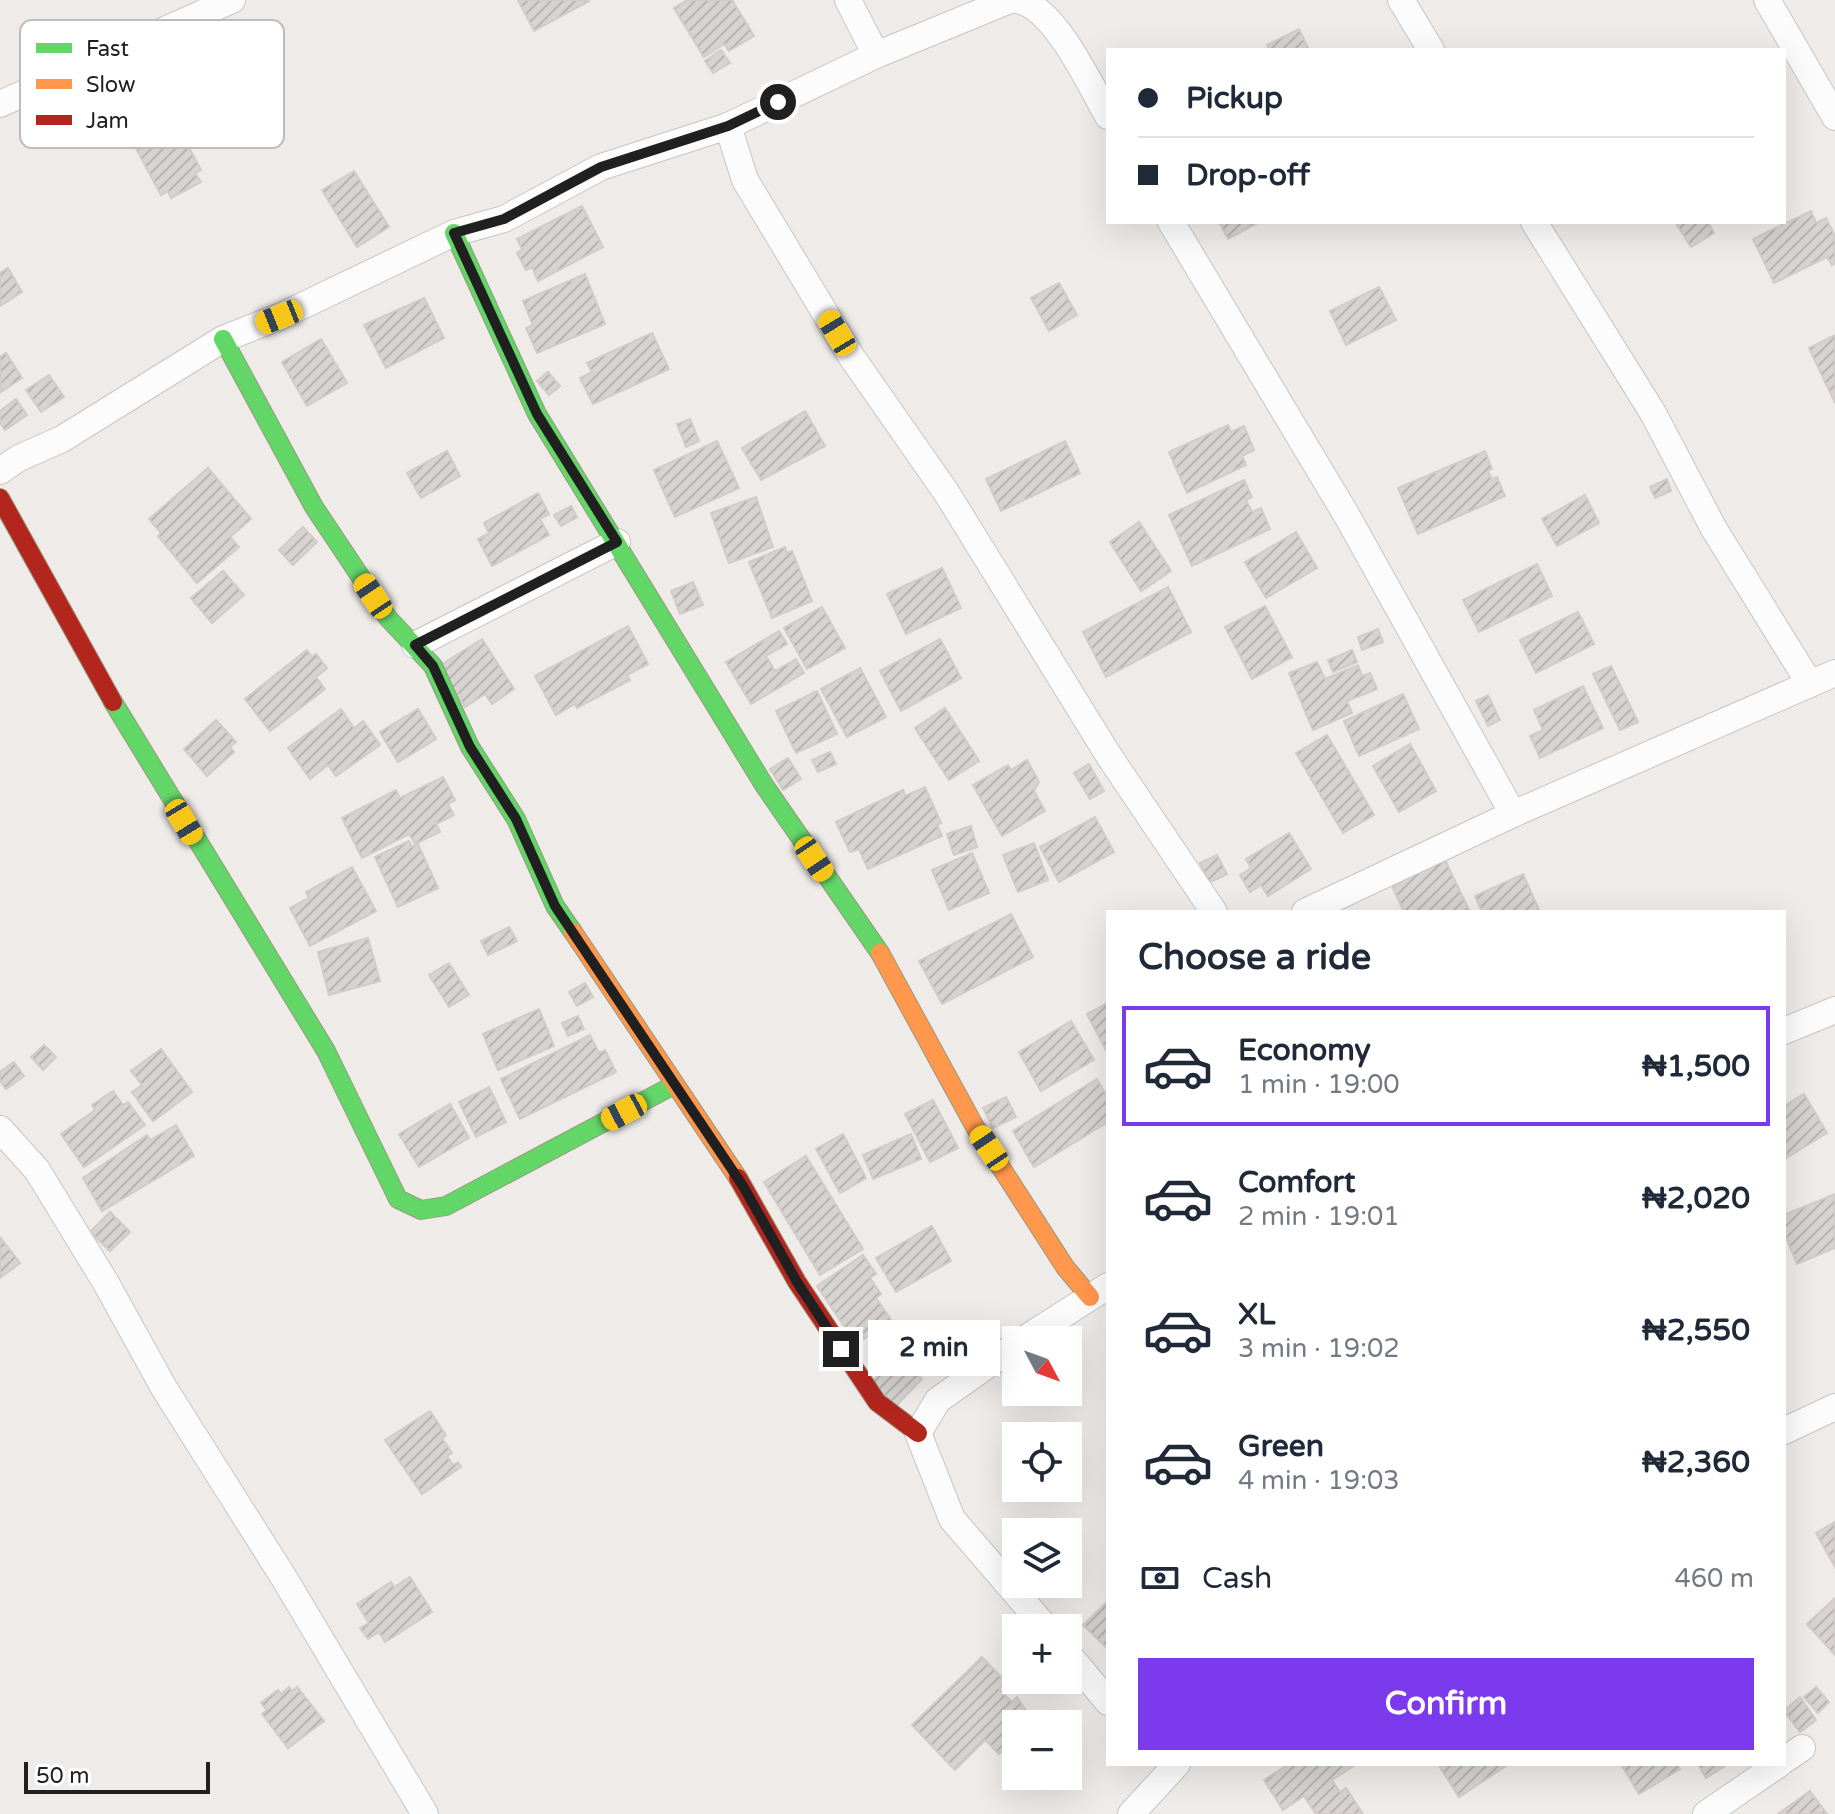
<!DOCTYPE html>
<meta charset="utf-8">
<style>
:root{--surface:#fff;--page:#f2f2f3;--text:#1f2937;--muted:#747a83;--line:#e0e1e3;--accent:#7c3aed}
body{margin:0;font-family:"Varela Round",sans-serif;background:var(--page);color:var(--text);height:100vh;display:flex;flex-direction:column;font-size:30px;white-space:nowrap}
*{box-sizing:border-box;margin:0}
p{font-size:26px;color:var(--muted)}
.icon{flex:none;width:44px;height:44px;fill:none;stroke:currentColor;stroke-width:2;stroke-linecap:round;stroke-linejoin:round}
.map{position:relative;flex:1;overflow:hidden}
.side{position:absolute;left:1106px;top:910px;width:680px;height:856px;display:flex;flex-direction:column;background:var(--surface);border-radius:0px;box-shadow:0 8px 32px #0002}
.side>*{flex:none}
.hud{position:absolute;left:1106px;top:48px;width:680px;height:176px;border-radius:0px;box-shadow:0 8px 32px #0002;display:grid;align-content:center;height:176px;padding:0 32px;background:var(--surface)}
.needle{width:52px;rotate:131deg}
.controls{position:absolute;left:1002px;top:1326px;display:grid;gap:16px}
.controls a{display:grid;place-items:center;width:80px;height:80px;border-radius:0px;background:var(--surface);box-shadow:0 8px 32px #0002;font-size:40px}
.scale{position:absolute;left:24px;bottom:20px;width:186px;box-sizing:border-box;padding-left:8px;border:4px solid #202020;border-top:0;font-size:22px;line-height:28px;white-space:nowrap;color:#202020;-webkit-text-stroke:6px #fff;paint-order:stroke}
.end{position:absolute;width:36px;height:36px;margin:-18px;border:10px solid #202020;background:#fff;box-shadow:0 0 0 4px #fff}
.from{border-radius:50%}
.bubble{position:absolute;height:56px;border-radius:0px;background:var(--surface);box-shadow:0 8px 32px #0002;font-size:26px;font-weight:700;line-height:56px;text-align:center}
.car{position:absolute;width:24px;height:48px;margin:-24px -12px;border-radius:10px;box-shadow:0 0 6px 2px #0007;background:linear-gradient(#f5c518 24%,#345 0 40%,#f5c518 0 76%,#345 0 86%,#f5c518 0)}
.hud b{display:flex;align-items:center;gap:28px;height:76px;font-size:30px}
.hud b+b{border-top:2px solid var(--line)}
.hud i{width:20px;height:20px;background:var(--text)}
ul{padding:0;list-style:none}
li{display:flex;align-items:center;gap:24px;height:120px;margin:0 16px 12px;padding:0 16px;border:4px solid transparent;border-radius:0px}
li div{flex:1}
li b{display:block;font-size:30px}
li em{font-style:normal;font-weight:700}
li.on{border-color:var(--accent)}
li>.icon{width:72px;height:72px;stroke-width:1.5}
h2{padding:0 32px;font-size:36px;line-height:96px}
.pay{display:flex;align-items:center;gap:20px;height:88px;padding:0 32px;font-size:30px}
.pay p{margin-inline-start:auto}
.button{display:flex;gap:16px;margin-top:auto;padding:16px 32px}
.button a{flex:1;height:92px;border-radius:0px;background:var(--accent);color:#fff;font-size:32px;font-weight:700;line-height:92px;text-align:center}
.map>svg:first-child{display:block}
</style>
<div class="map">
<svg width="1835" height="1814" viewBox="0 0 1835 1814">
<defs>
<pattern id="building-hatch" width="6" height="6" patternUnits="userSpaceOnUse" patternTransform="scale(2)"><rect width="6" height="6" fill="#d6d3d1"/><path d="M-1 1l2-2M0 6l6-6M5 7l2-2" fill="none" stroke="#b7b5b3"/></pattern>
</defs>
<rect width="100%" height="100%" fill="#eeebe8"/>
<!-- building -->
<g fill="url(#building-hatch)" stroke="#d1ccc9" stroke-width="2">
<polygon points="518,0 588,0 589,1 534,31"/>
<polygon points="687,0 732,0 754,36 729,51 724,44 704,57 674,8"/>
<polygon points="1299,29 1309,50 1269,50 1267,45"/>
<polygon points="721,50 730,63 713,73 705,61"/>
<polygon points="152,78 201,170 195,173 201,182 171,198 168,191 161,195 110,100"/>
<polygon points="354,171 389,227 357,247 322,190"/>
<polygon points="582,206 603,247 538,281 532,267 526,270 517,253 522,249 517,239"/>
<polygon points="1811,211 1816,223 1826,218 1835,236 1835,263 1832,265 1827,257 1774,283 1753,239"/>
<polygon points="1219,222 1259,222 1228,239"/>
<polygon points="1675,222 1708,222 1714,233 1691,247"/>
<polygon points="8,268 22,292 0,306 0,273"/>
<polygon points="585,274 605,324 537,353 526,328 533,325 523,301"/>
<polygon points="1059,283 1077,315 1049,331 1031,298"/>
<polygon points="1379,287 1396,320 1346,345 1330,311"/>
<polygon points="424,298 444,338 386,368 364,325"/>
<polygon points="652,333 669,369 593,404 580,378 592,372 587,363"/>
<polygon points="1835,335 1835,403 1809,348"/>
<polygon points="321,339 347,383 307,406 282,362"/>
<polygon points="6,353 22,378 1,392 0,357"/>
<polygon points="548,372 560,386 549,395 537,381"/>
<polygon points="49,375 64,397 41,412 26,390"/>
<polygon points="16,399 27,415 5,430 0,422 0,411"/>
<polygon points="805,411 825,446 761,480 742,448"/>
<polygon points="690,419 699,441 686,447 677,424"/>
<polygon points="1228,425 1231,432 1244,426 1254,450 1242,456 1246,465 1187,493 1169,452"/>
<polygon points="717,441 739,488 675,517 654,470"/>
<polygon points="1065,441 1080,473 1001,511 986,479"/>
<polygon points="447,451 460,476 421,498 407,473"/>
<polygon points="1485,451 1492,469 1488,471 1492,479 1497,477 1505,496 1418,534 1398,488"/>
<polygon points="208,468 251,519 230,537 239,547 197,583 158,536 161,533 149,519"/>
<polygon points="1667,479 1671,491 1655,498 1650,487"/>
<polygon points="1244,480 1252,497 1246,500 1252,512 1261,508 1270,529 1192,566 1169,515"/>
<polygon points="538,493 549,514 540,519 549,535 492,566 478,539 489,533 484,523"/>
<polygon points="1585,495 1599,523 1557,546 1542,519"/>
<polygon points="756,497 773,547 729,563 711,513"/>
<polygon points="571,506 577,517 561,526 554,515"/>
<polygon points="1139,522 1171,571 1141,591 1110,542"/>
<polygon points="303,527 317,542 293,565 279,550"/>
<polygon points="1296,532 1317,568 1266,598 1245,562"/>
<polygon points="785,547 787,553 792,551 812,601 772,618 749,562"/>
<polygon points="1537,564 1552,596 1479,632 1463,600"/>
<polygon points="942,568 961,608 906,634 887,594"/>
<polygon points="223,571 244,595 212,623 191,598"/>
<polygon points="693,582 703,605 680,614 671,591"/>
<polygon points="1168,587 1191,632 1106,677 1083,632"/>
<polygon points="1265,606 1292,657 1252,679 1225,627"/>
<polygon points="822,607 845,648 807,669 784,628"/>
<polygon points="1578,612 1594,644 1536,673 1520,640"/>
<polygon points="628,626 648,664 627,675 630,680 577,708 575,704 556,715 535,676"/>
<polygon points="1378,629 1383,642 1362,650 1358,637"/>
<polygon points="779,631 787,644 766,656 775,671 796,659 804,673 751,704 726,662"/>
<polygon points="482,639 514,689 492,704 485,694 465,707 439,666"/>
<polygon points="940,639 961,678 901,711 880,671"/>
<polygon points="307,650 312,657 316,654 327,668 316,677 325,689 270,731 245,699"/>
<polygon points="1352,650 1357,662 1333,672 1328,660"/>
<polygon points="1317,662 1325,679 1358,665 1362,676 1370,673 1377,689 1347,701 1352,713 1313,730 1289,673"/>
<polygon points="1611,666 1638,722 1620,730 1593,674"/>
<polygon points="860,668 886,717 847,737 821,689"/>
<polygon points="1583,686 1603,728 1540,758 1530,736 1543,730 1534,710"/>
<polygon points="817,691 837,734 796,753 776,711"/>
<polygon points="1403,694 1419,729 1359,756 1344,721"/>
<polygon points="1488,695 1500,720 1488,726 1476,701"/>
<polygon points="945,708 979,761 949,780 915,728"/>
<polygon points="341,709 354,728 363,721 380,745 336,776 328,765 310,779 288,748"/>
<polygon points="418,709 436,739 398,762 380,732"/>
<polygon points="216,720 236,742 230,747 234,752 207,776 184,749"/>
<polygon points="1327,735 1374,815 1343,833 1296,753"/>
<polygon points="1410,744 1436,791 1399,812 1373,766"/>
<polygon points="830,752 836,764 818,772 812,760"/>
<polygon points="788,758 801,779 783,790 770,769"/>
<polygon points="1027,760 1039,782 1034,791 1045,811 1002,836 973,785 1008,765 1011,770"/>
<polygon points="1089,764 1104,791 1090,799 1074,773"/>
<polygon points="443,777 455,800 448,804 454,815 436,824 440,832 415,844 409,834 362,858 342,818 396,790 400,798"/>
<polygon points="925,787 941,823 937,825 942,836 868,869 859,849 850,852 836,822 903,790 905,796"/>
<polygon points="1095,817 1114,852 1059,882 1040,847"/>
<polygon points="971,826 977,847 954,855 947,834"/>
<polygon points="1289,833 1311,869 1268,896 1261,885 1250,892 1240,875 1251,868 1246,859"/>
<polygon points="409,841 412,847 418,844 438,888 398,907 375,857"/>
<polygon points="1034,843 1048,880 1018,892 1003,855"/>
<polygon points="972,853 989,893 949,910 932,870"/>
<polygon points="1217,855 1227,874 1209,883 1200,863"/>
<polygon points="1445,860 1470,912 1404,912 1392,886"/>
<polygon points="352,867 376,911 310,946 290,908 309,898 306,892"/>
<polygon points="1523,874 1540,912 1482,912 1475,896"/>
<polygon points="1011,914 1033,957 942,1004 919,961"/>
<polygon points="509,927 517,941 488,955 481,941"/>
<polygon points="368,938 380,981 329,995 318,952"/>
<polygon points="449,963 469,995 449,1007 429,975"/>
<polygon points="585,983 593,997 577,1006 569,992"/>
<polygon points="1108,1003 1108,1054 1087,1014"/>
<polygon points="539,1009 554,1046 498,1070 483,1034"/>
<polygon points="578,1016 584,1029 568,1036 562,1023"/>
<polygon points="1071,1021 1094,1060 1041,1091 1019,1052"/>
<polygon points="590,1035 599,1053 605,1050 616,1072 520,1119 501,1079"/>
<polygon points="44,1045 56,1057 43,1070 31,1057"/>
<polygon points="161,1049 192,1092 153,1121 132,1092 142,1085 131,1071"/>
<polygon points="14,1062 24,1076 6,1089 0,1081 0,1072"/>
<polygon points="1097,1079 1108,1098 1108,1122 1034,1167 1013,1131"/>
<polygon points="489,1087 506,1122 476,1137 459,1102"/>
<polygon points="113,1091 123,1105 128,1102 145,1125 84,1167 61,1134 95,1110 92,1105"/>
<polygon points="1804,1094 1827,1133 1786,1158 1784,1106"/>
<polygon points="1006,1097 1016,1117 993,1128 983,1108"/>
<polygon points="933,1100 958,1148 930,1162 905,1114"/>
<polygon points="450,1104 469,1138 419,1167 399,1134"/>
<polygon points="176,1125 194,1156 102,1211 83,1178 147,1135 150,1140"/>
<polygon points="843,1134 866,1178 840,1193 816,1149"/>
<polygon points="911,1134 921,1159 873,1179 863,1155"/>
<polygon points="806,1156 863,1249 820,1275 764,1182"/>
<polygon points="1835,1194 1835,1248 1797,1264 1784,1232 1784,1215"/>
<polygon points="110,1212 130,1232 110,1251 90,1232"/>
<polygon points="932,1226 951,1261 896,1292 876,1258"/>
<polygon points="0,1237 20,1263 0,1278"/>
<polygon points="863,1255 876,1274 870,1278 881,1294 876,1298 891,1320 864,1339 858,1330 850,1335 817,1286"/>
<polygon points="896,1355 922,1379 896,1406 871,1383"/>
<polygon points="430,1411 446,1435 442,1438 452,1453 447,1456 453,1465 458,1462 461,1467 422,1494 385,1440"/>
<polygon points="1835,1522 1835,1567 1816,1533"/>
<polygon points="410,1577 432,1612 385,1642 379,1632 368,1639 360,1628 369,1623 357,1604 391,1582 394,1587"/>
<polygon points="1835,1598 1835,1655 1807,1624"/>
<polygon points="1106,1603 1108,1605 1108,1649 1083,1625"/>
<polygon points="982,1657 1006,1682 999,1689 1012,1702 1017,1697 1033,1721 1016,1724 1016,1737 999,1754 985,1740 955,1770 912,1725"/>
<polygon points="289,1687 292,1691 297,1687 324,1721 288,1748 262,1714 267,1710 261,1703 278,1690 281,1694"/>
<polygon points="1816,1687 1829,1702 1818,1713 1804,1697"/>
<polygon points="1800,1697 1816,1720 1800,1732 1784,1711"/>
<polygon points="1289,1764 1357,1764 1332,1780 1340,1792 1346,1788 1363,1814 1316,1814 1304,1796 1283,1810 1264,1780"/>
<polygon points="1438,1764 1509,1764 1459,1797"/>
<polygon points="1621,1764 1677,1764 1680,1769 1639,1794"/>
<polygon points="1698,1764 1728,1764 1706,1778"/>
<polygon points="1810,1791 1827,1814 1778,1814"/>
</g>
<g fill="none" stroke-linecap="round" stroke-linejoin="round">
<!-- street casing -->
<g stroke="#c7c6c4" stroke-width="28">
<g id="street">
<polyline points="848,0 876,55"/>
<path d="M1017,0c38,7 72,83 91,116"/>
<polyline points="1401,0 1431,50"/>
<polyline points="1767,0 1835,117"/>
<polyline points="0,104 232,0"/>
<polyline points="728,126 745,180 851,356 946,492 1109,756 1214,912"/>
<polyline points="1171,222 1347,516 1513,814"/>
<polyline points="1534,222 1653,413 1714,529 1810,684"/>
<polyline points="0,471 19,458 62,439 223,339 279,317 454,233 504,219 601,167 728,126 876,55 1010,0"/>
<polyline points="415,645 617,542"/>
<polyline points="1305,912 1513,814 1835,673"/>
<polyline points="1784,1031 1835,1010"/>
<polyline points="0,1129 37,1170 106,1283 164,1388 284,1578 425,1814"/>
<polyline points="1023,1340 1108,1286"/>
<polyline points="1016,1345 938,1400 918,1433 952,1519 1046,1628"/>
<polyline points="1784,1431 1835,1407"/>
<polyline points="1068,1654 1108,1702"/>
<polyline points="1784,1760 1802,1748"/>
<polyline points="1131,1814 1177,1764"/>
<polyline points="1706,1814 1779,1764"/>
</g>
</g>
<!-- fast casing -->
<g stroke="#99987f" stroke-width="20">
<g id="fast">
<polyline points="454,233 537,414 764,785 880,953"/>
<polyline points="223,339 314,507 388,618 433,666 470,747 516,819 555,906 573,932"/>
<polyline points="113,702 326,1051 398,1199 421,1210 446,1206 674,1085"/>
</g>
</g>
<!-- slow casing -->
<g stroke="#99987f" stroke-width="20">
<g id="slow">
<polyline points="573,932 738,1178"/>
<polyline points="880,953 975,1127 1065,1267 1090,1297"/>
</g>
</g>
<!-- jam casing -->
<g stroke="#99987f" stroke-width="20">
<g id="jam">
<polyline points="0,498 113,702"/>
<polyline points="738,1178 797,1282 877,1402 918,1433"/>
</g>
</g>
<!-- street -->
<use href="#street" stroke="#fcfcfc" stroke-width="26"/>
<!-- fast -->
<use href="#fast" stroke="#63d668" stroke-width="18"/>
<!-- slow -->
<use href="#slow" stroke="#ff974d" stroke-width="18"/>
<!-- jam -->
<use href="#jam" stroke="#b3261e" stroke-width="18"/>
</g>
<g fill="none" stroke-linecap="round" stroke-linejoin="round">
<!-- route -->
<polyline stroke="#202020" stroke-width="10" points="778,102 728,126 601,167 504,219 454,233 537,414 617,542 415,645 433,666 470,747 516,819 555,906 743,1186 797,1282 841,1349"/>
</g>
<!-- legend -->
<rect x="20" y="20" width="264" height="128" rx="12" fill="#fff" stroke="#bcbcbc" stroke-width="2"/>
<rect x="36" y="43" width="36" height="10" fill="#63d668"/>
<rect x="36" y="79" width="36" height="10" fill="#ff974d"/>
<rect x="36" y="115" width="36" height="10" fill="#b3261e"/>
<g font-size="22" fill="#202020">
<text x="86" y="56">Fast</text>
<text x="86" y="92">Slow</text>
<text x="86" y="128">Jam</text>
</g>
</svg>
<div class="controls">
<a><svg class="needle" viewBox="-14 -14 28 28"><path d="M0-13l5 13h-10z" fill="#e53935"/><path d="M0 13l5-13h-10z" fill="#747a83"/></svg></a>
<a><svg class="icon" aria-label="locate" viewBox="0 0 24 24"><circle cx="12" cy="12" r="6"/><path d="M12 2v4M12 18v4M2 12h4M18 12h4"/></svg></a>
<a><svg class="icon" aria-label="layers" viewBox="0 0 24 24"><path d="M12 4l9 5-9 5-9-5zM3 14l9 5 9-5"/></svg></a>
<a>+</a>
<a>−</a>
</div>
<div class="scale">50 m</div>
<i class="end from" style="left:778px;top:102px"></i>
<i class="end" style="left:841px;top:1349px"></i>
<div class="bubble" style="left:868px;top:1320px;width:132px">2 min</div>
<i class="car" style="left:279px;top:317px;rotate:248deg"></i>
<i class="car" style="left:837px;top:333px;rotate:329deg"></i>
<i class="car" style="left:373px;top:596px;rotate:326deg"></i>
<i class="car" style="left:184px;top:822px;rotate:149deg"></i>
<i class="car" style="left:814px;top:859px;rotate:146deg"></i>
<i class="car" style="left:624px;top:1112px;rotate:242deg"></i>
<i class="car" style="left:989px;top:1148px;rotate:326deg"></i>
<div class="hud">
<b><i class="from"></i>Pickup</b>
<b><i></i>Drop-off</b>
</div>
<section class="side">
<h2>Choose a ride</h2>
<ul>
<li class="on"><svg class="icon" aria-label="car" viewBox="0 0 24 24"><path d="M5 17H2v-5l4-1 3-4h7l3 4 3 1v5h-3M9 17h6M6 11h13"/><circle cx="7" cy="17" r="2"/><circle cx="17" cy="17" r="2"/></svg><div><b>Economy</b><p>1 min · 19:00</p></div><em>₦1,500</em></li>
<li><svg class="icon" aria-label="car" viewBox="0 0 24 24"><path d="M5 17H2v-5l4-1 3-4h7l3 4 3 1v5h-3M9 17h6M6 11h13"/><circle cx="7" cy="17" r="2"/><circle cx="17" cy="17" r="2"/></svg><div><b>Comfort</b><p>2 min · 19:01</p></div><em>₦2,020</em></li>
<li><svg class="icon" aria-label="car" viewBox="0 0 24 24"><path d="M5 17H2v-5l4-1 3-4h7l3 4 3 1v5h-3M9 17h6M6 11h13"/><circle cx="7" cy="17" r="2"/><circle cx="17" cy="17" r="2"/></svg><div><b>XL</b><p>3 min · 19:02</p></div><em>₦2,550</em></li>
<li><svg class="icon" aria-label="car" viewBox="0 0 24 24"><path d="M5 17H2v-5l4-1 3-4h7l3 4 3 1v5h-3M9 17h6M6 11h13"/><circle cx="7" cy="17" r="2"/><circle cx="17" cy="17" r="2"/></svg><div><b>Green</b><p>4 min · 19:03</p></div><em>₦2,360</em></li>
</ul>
<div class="pay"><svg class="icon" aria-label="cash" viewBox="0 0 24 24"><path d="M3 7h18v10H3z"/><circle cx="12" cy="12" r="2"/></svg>Cash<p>460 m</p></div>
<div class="button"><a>Confirm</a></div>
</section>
</div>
